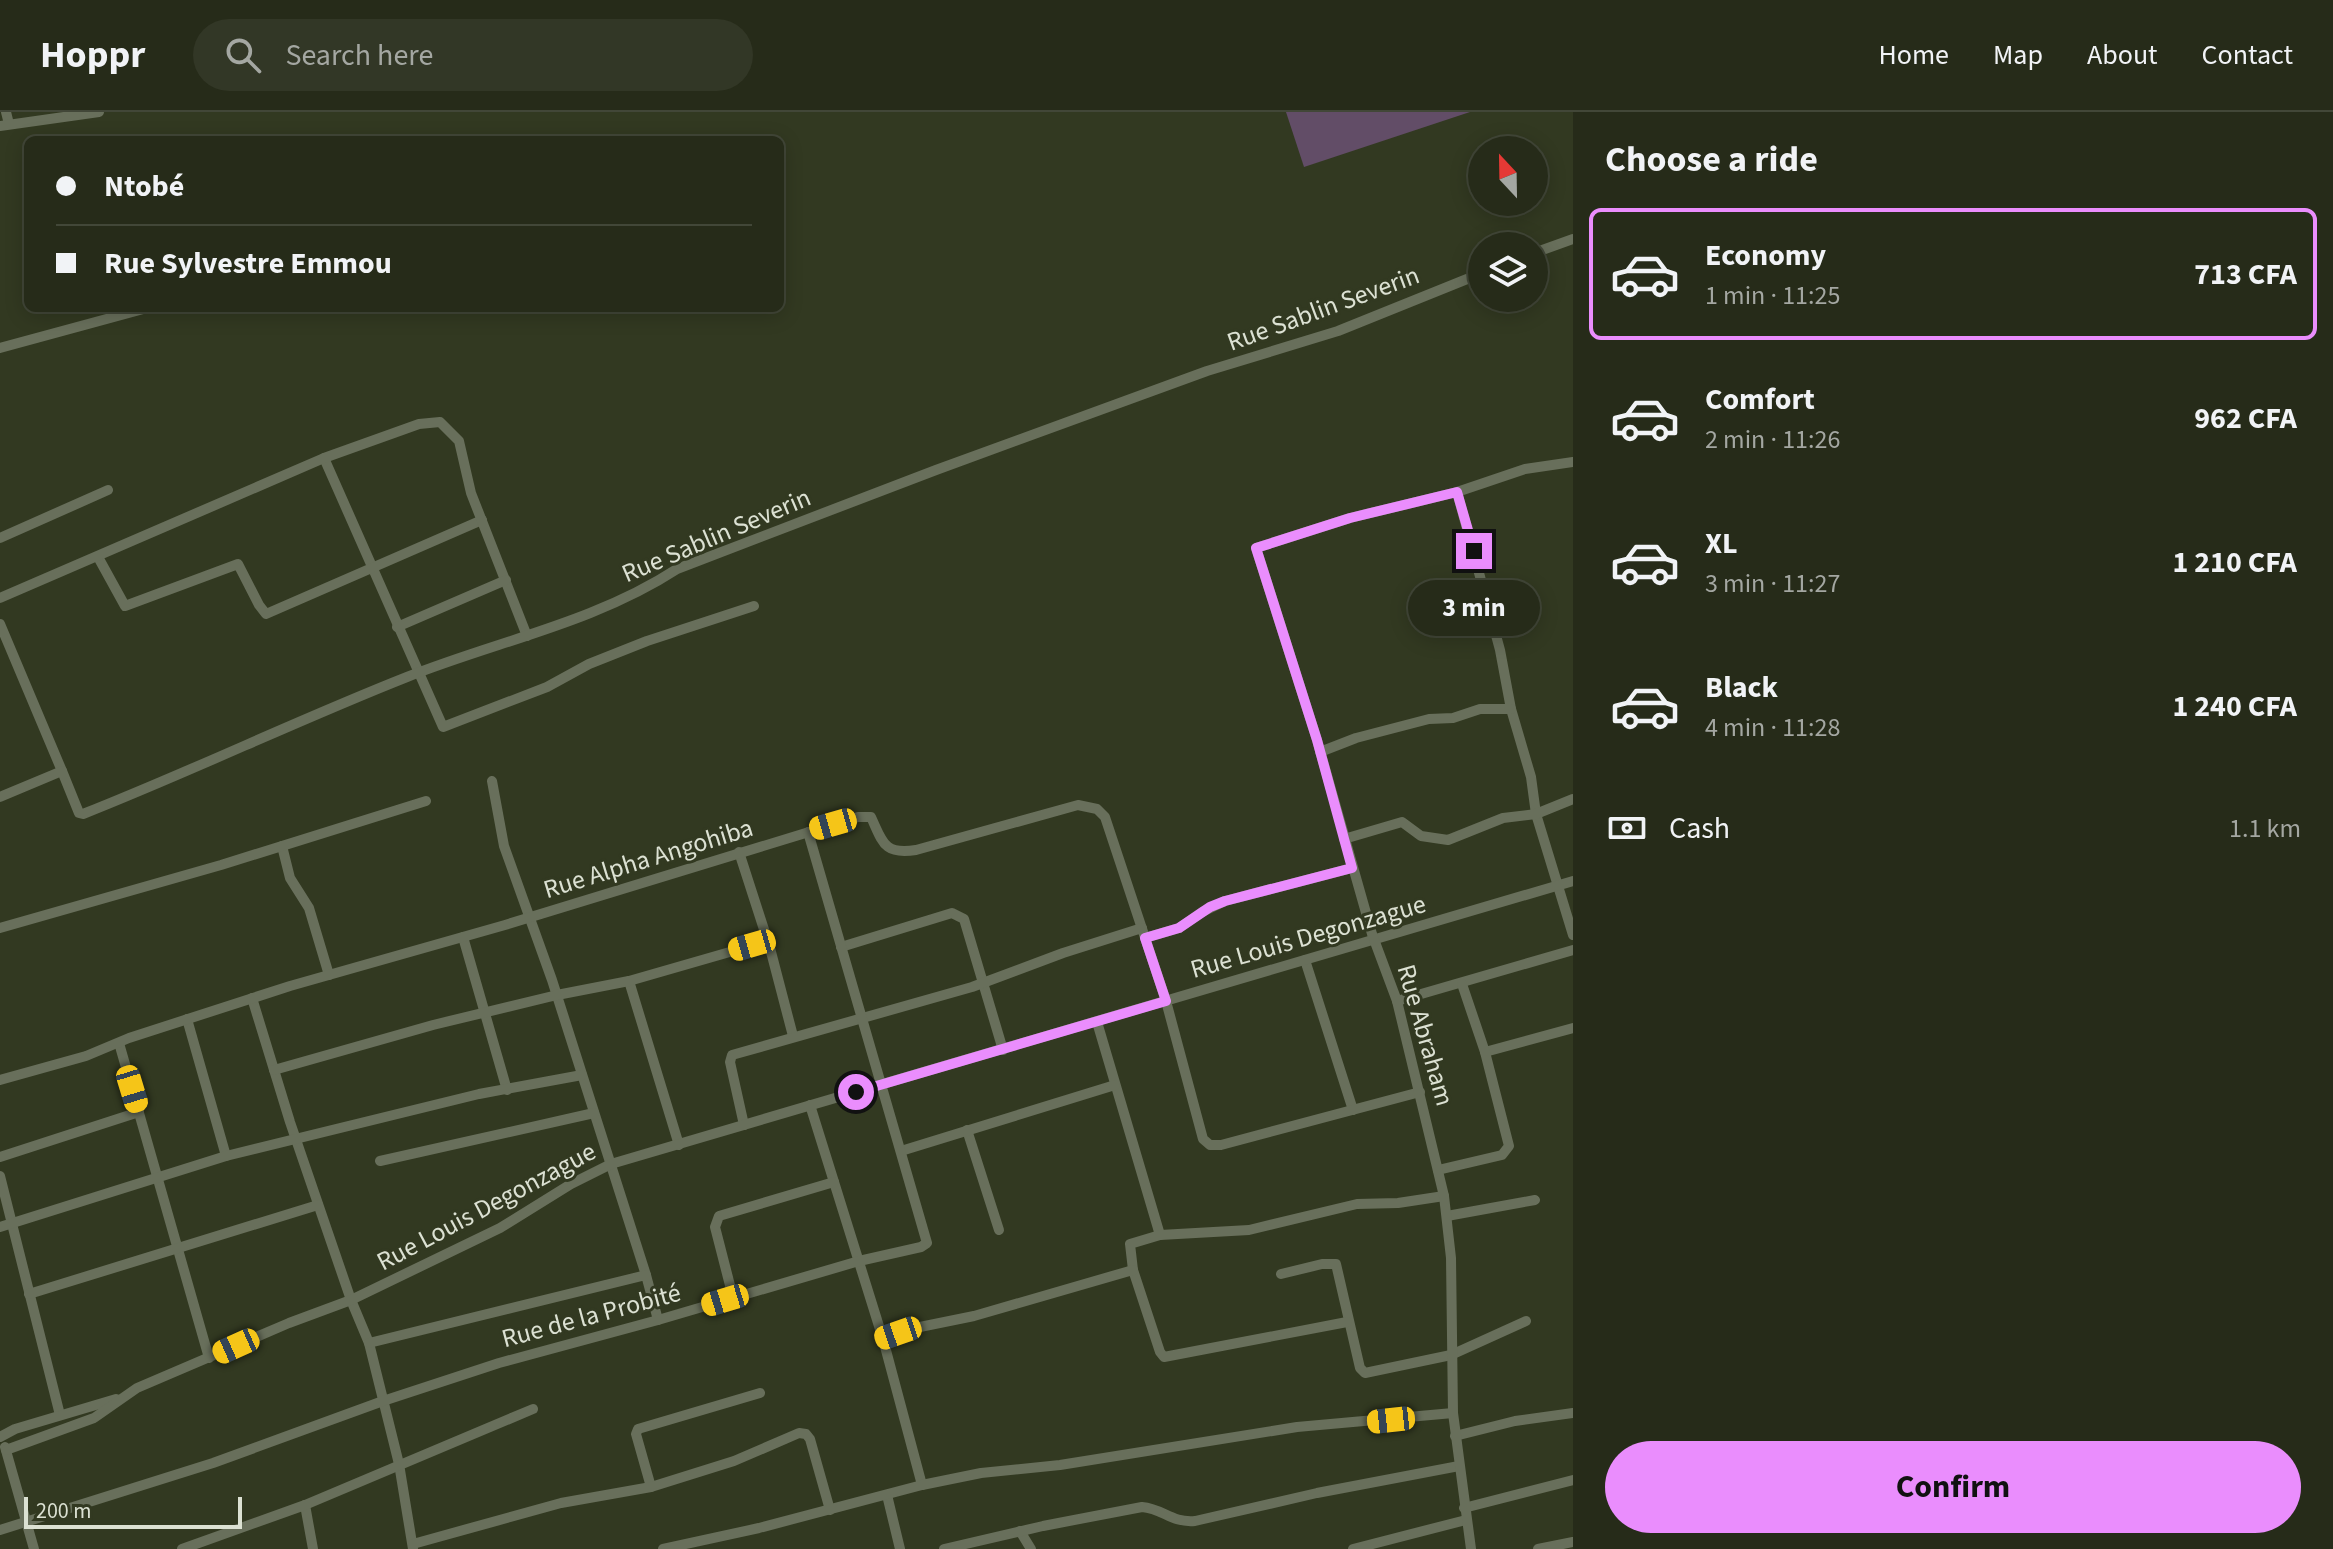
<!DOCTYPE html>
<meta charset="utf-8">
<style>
:root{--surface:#262b19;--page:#323726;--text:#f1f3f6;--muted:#a4a7a2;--line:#424738;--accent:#ea8dfd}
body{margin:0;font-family:"Source Sans 3",sans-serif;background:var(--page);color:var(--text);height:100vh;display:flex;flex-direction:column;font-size:30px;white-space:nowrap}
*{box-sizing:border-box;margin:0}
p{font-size:26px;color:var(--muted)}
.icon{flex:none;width:44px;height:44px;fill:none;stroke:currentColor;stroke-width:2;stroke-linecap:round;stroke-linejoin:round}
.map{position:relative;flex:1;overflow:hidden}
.panel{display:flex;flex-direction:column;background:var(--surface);width:760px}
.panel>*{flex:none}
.banner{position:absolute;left:24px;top:24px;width:760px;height:176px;border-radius:12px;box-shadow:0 4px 20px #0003,0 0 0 2px var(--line);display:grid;align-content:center;height:176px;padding:0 32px;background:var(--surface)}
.needle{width:52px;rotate:338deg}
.controls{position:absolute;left:1468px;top:24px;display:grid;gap:16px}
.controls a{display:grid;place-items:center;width:80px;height:80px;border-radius:50%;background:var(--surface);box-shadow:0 4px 20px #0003,0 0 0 2px var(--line);font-size:40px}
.scale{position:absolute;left:24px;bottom:20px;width:218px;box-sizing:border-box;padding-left:8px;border:4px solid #dce1d3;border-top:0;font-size:22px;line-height:28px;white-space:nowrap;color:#dce1d3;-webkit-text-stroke:6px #323921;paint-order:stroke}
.end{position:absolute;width:36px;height:36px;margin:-18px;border:10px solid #ea8dfd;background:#111;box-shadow:0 0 0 4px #111}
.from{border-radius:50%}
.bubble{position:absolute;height:56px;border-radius:28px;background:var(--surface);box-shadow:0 4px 20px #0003,0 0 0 2px var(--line);font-size:26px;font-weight:700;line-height:56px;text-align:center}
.car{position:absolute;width:24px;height:48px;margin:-24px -12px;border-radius:10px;box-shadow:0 0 6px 2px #0007;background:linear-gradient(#f5c518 24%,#345 0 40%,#f5c518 0 76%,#345 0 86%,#f5c518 0)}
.banner b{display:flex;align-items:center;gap:28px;height:76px;font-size:30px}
.banner b+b{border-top:2px solid var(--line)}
.banner i{width:20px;height:20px;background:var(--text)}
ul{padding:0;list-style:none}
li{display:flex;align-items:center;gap:24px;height:132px;margin:0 16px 12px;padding:0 16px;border:4px solid transparent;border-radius:12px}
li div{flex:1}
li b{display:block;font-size:30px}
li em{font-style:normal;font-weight:700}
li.selected{border-color:var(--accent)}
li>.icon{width:72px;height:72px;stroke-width:1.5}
h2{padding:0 32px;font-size:36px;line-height:96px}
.pay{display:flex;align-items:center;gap:20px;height:88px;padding:0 32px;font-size:30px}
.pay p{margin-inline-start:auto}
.primary-button{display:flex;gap:16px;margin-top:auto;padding:16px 32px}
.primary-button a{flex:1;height:92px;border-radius:48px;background:var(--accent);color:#111;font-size:32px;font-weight:700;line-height:92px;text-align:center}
header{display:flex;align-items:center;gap:48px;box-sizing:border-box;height:112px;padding:0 40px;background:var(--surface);border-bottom:2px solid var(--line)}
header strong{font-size:38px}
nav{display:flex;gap:44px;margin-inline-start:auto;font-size:28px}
.search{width:560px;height:72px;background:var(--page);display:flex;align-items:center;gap:20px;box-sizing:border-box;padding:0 28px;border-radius:44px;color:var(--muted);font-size:30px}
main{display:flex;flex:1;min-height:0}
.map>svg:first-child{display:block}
</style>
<header>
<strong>Hoppr</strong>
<div class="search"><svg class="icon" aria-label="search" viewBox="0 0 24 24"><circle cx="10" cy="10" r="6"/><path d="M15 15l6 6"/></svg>Search here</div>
<nav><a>Home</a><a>Map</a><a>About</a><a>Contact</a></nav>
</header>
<main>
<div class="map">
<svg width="1573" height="1437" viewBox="0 0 1573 1437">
<rect width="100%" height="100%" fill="#323921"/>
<!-- grass -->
<polygon fill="#624d67" points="1286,0 1470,0 1304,55"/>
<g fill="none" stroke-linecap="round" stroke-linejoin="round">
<!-- minor -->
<g stroke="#686f5b" stroke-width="10">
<polyline points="6,0 9,12"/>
<polyline points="0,14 99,0"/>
<polyline points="1534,141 1573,127"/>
<polyline points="0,236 147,196"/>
<polyline points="324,346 443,615 547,575 589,552 647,529 754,494"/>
<polyline points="1457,380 1500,538 1511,597 1531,665 1536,702 1573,823"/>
<polyline points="0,426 108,378"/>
<polyline points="98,445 125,494 238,452 259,493 266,502 482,408"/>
<polyline points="0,486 324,346 419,312 440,310 459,329 471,381 527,524"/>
<polyline points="0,512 62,659"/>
<polyline points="397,515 506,468"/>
<polyline points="1320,640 1356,626 1429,607 1453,606 1480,597 1511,597"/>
<polyline points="492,669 504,734 552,868 646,1163"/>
<path d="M0,685l62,-26 17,42 4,1c109,-43 215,-94 324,-137 90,-36 187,-54 270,-108l259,-99 271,-99 131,-40 144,-58"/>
<polyline points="1344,727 1402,710 1421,724 1448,728 1503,706 1536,702 1573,687"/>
<polyline points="282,734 290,766 309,796 329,863"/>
<polyline points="739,740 770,836 793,924"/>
<polyline points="0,816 221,753 426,689"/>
<polyline points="463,825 507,978"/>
<polyline points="1145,826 1179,816 1202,800 1225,789 1352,756"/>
<polyline points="841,835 952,801 964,807 1003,938"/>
<polyline points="1305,848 1353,998"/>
<polyline points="629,869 679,1033"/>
<polyline points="252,886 290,1010 351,1188 369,1231 399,1352 413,1437"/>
<polyline points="1397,889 1573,838"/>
<polyline points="187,907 226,1044"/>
<polyline points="1097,910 1160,1123"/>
<polyline points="119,931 209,1246"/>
<polyline points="1485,940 1573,916"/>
<polyline points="274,958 433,913 557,883 629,869 768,829"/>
<path d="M0,968l86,-24 43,-18 161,-52 215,-61 353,-108h13c12,26 13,38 45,33l162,-45 19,4 8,8 61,184 37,138 7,6h11l199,-53"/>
<polyline points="810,993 883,1227 922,1373"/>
<polyline points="744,1013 730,950 732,943 972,875 1063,841 1142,816"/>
<polyline points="967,1018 999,1118"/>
<polyline points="901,1039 1115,973"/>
<polyline points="0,1045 139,1000"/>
<polyline points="380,1049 594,1001"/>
<polyline points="1438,1058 1502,1043 1509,1034 1485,940 1462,872"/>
<polyline points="0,1064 60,1303"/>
<polyline points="1447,1104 1535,1088"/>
<polyline points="0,1115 226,1044 479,982 582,963"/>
<polyline points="1281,1162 1322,1152 1336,1152 1360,1256 1365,1261 1451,1243 1526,1209"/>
<polyline points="29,1182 318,1093"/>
<polyline points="733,1185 715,1115 719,1104 834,1070"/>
<polyline points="1347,1210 1164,1245 1160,1240 1133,1158 1130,1132 1160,1123 1249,1118 1357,1092 1398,1091 1444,1084"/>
<polyline points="883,1227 915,1216 974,1204 1133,1158"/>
<polyline points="369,1231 646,1163 658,1208"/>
<polyline points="1455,1324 1515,1309 1573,1301"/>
<polyline points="0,1325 15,1317 116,1287"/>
<polyline points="5,1335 34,1437"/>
<polyline points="6,1338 94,1306 137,1276 289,1211 351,1188 500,1116 571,1072 611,1052 1573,769"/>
<polyline points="651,1375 636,1322 638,1317 760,1281"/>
<polyline points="887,1383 900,1437"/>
<polyline points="305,1393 313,1437"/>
<polyline points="1464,1396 1573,1368"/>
<polyline points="0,1418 213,1351 383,1289 499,1251 658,1208 859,1149 921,1135 927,1131 808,720"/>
<polyline points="1020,1419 1031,1437"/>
<polyline points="413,1432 561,1391 651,1375 734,1349 799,1321 806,1322 810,1327 830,1398"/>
<polyline points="182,1437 305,1393 533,1297"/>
<polyline points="663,1437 759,1416 922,1373 981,1361 1060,1353 1297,1315 1453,1301"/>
<path d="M944,1437l99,-23 99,-19c22,2 29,16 53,14l122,-28 142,-27"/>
<polyline points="1353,1437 1466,1408"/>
<polyline points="1471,1437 1453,1301 1451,1146 1444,1084 1397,889 1372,822 1317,628 1256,436 1350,406 1457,380 1525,357 1573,350"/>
<polyline points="1538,1437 1573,1430"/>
</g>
</g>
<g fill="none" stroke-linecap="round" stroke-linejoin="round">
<!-- route -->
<polyline stroke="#ea8dfd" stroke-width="10" points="856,980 1166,889 1145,826 1179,816 1210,795 1225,789 1352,756 1317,628 1256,436 1350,406 1457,380 1474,439"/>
</g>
<g text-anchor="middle" stroke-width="6" stroke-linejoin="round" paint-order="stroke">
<!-- street labels -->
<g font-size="26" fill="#dce1d3" stroke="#323921">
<text transform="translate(1323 196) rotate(-20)" y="9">Rue Sablin Severin</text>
<text transform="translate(716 423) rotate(-23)" y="9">Rue Sablin Severin</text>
<text transform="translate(648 746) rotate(-17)" y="9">Rue Alpha Angohiba</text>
<text transform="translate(1308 824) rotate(-16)" y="9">Rue Louis Degonzague</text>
<text transform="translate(1426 923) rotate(74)" y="9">Rue Abraham</text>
<text transform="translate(486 1094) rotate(-28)" y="9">Rue Louis Degonzague</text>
<text transform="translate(591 1203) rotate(-15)" y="9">Rue de la Probité</text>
</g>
</g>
</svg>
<div class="controls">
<a><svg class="needle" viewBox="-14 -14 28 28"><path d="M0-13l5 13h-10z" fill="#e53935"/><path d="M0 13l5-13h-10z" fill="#a4a7a2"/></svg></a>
<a><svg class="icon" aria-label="layers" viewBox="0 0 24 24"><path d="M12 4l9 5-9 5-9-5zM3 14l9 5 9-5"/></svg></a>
</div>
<div class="scale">200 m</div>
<i class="end from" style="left:856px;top:980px"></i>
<i class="end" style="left:1474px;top:439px"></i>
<div class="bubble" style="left:1408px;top:468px;width:132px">3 min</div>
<i class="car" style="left:833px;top:712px;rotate:254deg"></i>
<i class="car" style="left:752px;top:833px;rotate:254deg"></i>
<i class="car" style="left:132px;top:977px;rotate:163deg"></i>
<i class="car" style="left:725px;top:1188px;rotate:253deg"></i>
<i class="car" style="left:898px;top:1221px;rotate:251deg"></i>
<i class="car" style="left:236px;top:1234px;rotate:246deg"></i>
<i class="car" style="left:1391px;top:1308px;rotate:264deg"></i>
<div class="banner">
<b><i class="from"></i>Ntobé</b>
<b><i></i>Rue Sylvestre Emmou</b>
</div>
</div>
<section class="panel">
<h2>Choose a ride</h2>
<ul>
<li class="selected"><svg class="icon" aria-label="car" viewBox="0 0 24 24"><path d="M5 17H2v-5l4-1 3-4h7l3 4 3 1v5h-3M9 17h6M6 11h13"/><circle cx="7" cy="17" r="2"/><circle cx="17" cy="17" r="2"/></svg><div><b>Economy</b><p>1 min · 11:25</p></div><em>713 CFA</em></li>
<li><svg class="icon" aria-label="car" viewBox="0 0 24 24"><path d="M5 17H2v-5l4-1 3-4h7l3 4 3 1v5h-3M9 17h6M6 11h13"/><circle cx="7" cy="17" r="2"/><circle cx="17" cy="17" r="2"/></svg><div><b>Comfort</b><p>2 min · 11:26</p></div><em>962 CFA</em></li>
<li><svg class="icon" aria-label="car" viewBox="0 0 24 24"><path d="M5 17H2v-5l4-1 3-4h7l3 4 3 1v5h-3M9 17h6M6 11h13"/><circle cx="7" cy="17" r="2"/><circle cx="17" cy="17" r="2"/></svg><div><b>XL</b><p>3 min · 11:27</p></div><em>1 210 CFA</em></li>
<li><svg class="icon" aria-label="car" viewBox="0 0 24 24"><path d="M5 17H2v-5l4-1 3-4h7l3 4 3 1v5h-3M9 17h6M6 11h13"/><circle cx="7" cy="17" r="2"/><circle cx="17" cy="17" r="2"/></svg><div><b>Black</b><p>4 min · 11:28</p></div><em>1 240 CFA</em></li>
</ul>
<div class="pay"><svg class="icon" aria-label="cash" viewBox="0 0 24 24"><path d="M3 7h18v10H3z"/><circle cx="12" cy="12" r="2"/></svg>Cash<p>1.1 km</p></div>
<div class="primary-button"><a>Confirm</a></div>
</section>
</main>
